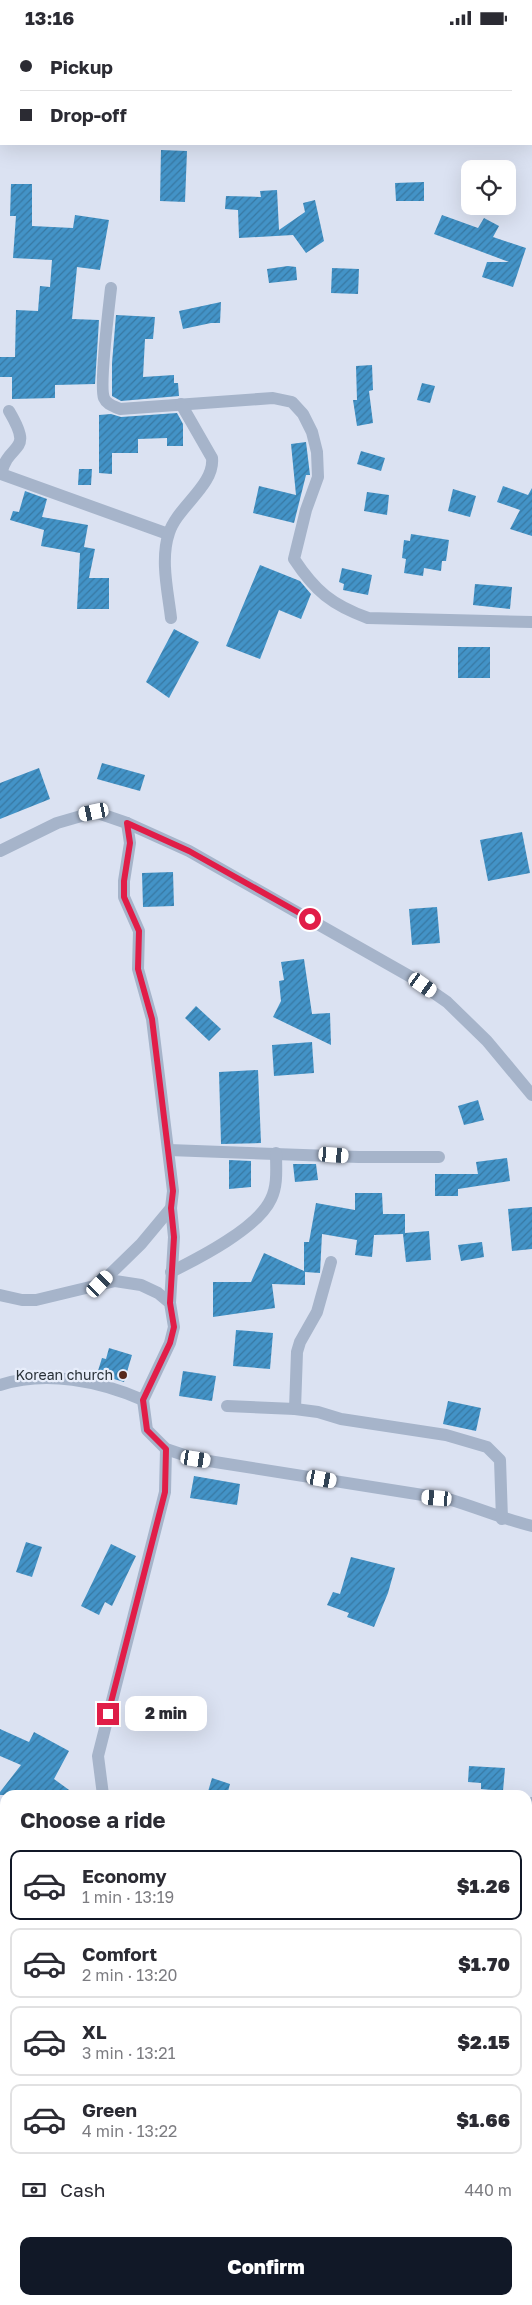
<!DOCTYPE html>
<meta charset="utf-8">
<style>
:root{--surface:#fff;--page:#f2f2f3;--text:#2b2b33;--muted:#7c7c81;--line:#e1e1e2;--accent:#111827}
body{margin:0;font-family:"Golos Text",sans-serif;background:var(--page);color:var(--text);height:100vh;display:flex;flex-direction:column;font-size:19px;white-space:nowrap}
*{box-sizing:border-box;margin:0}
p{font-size:16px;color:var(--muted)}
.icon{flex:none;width:28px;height:28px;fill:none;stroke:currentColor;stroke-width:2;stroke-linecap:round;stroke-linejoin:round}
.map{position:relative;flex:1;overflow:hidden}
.sheet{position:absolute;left:0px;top:1755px;width:532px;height:515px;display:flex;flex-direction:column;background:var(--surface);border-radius:15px 15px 0 0;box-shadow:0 5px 20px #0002}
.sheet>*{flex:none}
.hud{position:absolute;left:0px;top:0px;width:532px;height:110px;box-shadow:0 5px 20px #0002;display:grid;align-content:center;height:110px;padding:0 20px;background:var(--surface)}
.tools{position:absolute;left:461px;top:125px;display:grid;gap:10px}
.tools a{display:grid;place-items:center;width:55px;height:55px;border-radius:10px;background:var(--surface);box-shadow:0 5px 20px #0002;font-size:25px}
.end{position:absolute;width:22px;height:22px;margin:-11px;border:6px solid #e11d48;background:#fff;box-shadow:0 0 0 2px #fff}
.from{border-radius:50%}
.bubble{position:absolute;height:35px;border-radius:10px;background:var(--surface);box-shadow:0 5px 20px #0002;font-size:16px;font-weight:800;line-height:35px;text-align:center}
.car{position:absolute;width:15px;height:30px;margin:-15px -8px;border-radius:6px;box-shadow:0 0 4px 1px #0007;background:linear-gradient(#fff 24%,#345 0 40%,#fff 0 76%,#345 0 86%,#fff 0)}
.hud b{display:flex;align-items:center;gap:18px;height:48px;font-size:19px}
.hud b+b{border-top:1px solid var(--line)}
.hud i{width:12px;height:12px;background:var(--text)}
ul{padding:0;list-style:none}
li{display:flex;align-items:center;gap:15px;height:70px;margin:0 10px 8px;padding:0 10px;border:2px solid var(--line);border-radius:10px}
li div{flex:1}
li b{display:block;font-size:19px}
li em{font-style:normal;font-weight:800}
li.on{border-color:var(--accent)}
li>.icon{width:45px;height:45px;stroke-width:1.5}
h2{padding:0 20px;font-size:22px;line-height:60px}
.pay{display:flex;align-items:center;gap:12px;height:55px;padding:0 20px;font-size:19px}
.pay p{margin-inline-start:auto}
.button{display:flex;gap:10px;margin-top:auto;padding:10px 20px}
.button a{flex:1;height:58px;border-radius:10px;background:var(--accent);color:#fff;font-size:20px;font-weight:800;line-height:58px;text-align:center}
.status{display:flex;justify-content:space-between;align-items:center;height:35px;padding:0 25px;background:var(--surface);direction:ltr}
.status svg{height:14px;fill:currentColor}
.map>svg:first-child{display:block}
</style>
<div class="status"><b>13:16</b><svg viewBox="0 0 49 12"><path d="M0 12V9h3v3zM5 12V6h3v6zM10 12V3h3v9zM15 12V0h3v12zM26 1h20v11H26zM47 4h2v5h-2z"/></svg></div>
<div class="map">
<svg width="532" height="2270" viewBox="0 0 532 2270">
<defs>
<pattern id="building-hatch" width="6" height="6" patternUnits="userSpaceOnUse" patternTransform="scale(1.25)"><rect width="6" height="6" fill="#4393c7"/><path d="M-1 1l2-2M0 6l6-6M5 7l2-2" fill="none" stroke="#3878a2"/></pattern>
</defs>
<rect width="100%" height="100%" fill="#dbe2f2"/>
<!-- building -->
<g fill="url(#building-hatch)">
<polygon points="161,115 187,116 185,167 160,166"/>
<polygon points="424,147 424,166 396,166 395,148"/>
<polygon points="11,149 32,149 32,191 73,193 75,180 109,185 100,235 77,232 72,284 99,285 95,349 55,350 55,363 12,364 12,342 0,342 0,322 15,322 16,275 38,276 40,251 50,252 52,225 13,223 16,181 10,181"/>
<polygon points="277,155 279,195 305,177 303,168 315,165 324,206 306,218 293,200 239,203 238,175 225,174 226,161 261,162 260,156"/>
<polygon points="442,180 478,193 484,183 499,191 493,202 526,213 513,252 482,242 487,227 509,227 434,199"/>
<polygon points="288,231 296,232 297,245 269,248 267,234"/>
<polygon points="332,233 359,234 358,259 331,258"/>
<polygon points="221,267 220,288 211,288 183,294 179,276"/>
<polygon points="116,280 155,282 153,304 145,304 143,342 174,340 174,348 178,348 179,361 121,366 112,361 112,328"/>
<polygon points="372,330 373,355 369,356 373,388 357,391 353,365 357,365 356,331"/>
<polygon points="422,348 435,351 430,368 417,365"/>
<polygon points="177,378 183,389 183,411 167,411 167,403 138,404 138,418 112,418 112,439 99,438 99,380 111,379 121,382"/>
<polygon points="306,407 310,440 306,440 294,488 253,478 259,451 296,460 291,409"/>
<polygon points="361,416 385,423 381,436 357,429"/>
<polygon points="79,434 92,434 91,450 78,450"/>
<polygon points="503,451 528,460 532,453 532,501 510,494 520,475 497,467"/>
<polygon points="453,454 476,461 470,482 448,476"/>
<polygon points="25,456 47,464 42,482 88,490 84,512 95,514 89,543 109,543 109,574 77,574 80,518 41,511 44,495 10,485 13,476 19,477"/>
<polygon points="367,457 389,460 387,480 364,476"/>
<polygon points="411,499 449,505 446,526 442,526 441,536 424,533 423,541 404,538 406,524 402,523 404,505 410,506"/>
<polygon points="260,530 300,546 311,559 301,584 279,575 260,624 226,611"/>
<polygon points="342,533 372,540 368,560 343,555 344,549 339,547"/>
<polygon points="475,549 512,552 510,574 473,570"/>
<polygon points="174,594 199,607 169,663 146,647"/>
<rect x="458" y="612" width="32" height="31"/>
<polygon points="102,728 145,740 140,756 97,744"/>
<polygon points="39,733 50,764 0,784 0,748"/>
<polygon points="522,797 530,838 488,846 480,805"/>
<polygon points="173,837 174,871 143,872 142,838"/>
<polygon points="437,872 440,908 412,910 409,874"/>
<polygon points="304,924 312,979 330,978 331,1010 273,982 281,966 279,946 284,945 281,927"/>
<polygon points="196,971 221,994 209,1006 185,983"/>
<polygon points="312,1007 314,1038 274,1041 272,1010"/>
<polygon points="258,1035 261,1108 221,1109 219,1037"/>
<polygon points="478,1065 484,1085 464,1090 458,1071"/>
<polygon points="507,1123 510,1146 458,1154 458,1161 435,1161 435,1139 478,1139 476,1127"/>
<polygon points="229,1125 251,1126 251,1152 229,1154"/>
<polygon points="293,1129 316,1129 318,1145 295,1147"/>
<polygon points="355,1158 382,1158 383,1179 405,1179 405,1198 429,1196 431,1225 406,1227 403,1199 374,1200 372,1222 355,1220 357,1205 322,1199 320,1238 305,1237 305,1250 272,1249 275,1273 213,1282 213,1247 251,1247 264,1218 304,1236 304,1207 309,1207 316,1168 355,1175"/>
<polygon points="532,1172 532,1214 512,1216 508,1174"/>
<polygon points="482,1207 484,1222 461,1226 458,1210"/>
<polygon points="236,1295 273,1298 270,1334 233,1331"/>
<polygon points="109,1313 132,1320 124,1347 97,1339 102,1323 106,1324"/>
<polygon points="183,1336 216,1341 212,1366 179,1361"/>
<polygon points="448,1366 481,1373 476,1396 443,1389"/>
<polygon points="194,1441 240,1449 237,1470 190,1463"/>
<polygon points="26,1507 42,1512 32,1542 16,1537"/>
<polygon points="111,1509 136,1521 112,1571 105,1567 99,1580 81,1571"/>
<polygon points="351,1522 395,1533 388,1558 374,1592 347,1582 349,1578 327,1570 333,1557 340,1559"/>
<polygon points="0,1694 29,1707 34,1697 69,1716 54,1744 76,1760 0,1760 0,1757 21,1730 0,1721"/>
<polygon points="469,1731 505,1733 503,1756 481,1754 481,1748 468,1747"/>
<polygon points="212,1743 230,1749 227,1760 207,1760"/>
</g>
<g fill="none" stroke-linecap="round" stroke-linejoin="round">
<!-- street -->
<g stroke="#a6b4ca" stroke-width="12">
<polyline points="504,1 504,0"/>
<path d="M111,253c-2,18 -12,98 -7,110 3,7 10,8 16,11l153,-11 19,4 11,12 9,18 5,20 1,25 -12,33 -12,49c21,32 38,46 74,59l164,4"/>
<path d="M9,376c26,44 0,29 -8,63l167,60"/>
<path d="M171,583c-3,-26 -11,-59 -2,-85 8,-26 46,-48 43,-75l-31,-54"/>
<polyline points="0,816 57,788 95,777 127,788 189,816 411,942 447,967 487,1006 532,1060"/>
<polyline points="169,1115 359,1122 439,1122"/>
<path d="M171,1237c28,-14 87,-44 100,-73 7,-14 5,-31 5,-46"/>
<polyline points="100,1249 141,1209 171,1173 173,1156 152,984 138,934 139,896 124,862 124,846 130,808 127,788"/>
<path d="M0,1260l22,5h14l79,-19 26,4 17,8 12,10 4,24 -4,16 -27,57 4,30 19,19 30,10 252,40c28,8 55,20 84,27"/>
<polyline points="170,1268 174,1202 171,1173"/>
<path d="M0,1350c46,-15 100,-4 143,15"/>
<polyline points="227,1371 295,1374 318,1377 341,1384 446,1400 487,1412 500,1425 502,1484"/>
<polyline points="295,1374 297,1317 300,1307 317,1277 331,1227"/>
<polyline points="103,1760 98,1721 165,1457 166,1414"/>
<polyline points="528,1773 532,1768"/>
<polyline points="528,1787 532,1787"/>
<polyline points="191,2270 191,2265"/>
</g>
</g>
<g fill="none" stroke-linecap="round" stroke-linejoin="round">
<!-- route -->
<polyline stroke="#e11d48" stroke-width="6" points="108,1679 165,1457 166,1414 147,1395 143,1365 170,1308 174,1292 170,1268 174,1202 171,1173 173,1156 152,984 138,934 139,896 124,862 124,846 130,808 127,788 189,816 310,884"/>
</g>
<!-- markers -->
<circle fill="#58291c" stroke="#e7edfa" stroke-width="2" cx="123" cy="1340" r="5"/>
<g text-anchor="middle" stroke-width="4.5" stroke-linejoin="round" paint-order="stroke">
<!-- poi labels -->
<g font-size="14" fill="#272f36" stroke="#e7edfa" text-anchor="end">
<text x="113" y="1345">Korean church</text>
</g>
</g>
</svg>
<div class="tools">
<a><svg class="icon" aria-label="locate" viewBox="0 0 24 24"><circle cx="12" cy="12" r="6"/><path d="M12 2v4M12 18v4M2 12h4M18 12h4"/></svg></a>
</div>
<i class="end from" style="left:310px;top:884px"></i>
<i class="end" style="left:108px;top:1679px"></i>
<div class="bubble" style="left:125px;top:1661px;width:82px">2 min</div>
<i class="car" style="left:94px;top:777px;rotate:258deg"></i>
<i class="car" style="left:423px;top:950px;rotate:125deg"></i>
<i class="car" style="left:334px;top:1120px;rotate:94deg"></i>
<i class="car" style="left:100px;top:1249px;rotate:44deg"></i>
<i class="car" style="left:196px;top:1424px;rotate:99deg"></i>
<i class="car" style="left:322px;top:1444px;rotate:100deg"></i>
<i class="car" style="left:437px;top:1463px;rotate:275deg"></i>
<div class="hud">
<b><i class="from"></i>Pickup</b>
<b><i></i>Drop-off</b>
</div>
<section class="sheet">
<h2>Choose a ride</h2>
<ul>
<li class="on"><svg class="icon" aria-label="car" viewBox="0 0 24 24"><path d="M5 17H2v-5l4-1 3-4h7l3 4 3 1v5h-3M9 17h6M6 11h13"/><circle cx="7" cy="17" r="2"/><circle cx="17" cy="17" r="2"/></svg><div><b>Economy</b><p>1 min · 13:19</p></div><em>$1.26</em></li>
<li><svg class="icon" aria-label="car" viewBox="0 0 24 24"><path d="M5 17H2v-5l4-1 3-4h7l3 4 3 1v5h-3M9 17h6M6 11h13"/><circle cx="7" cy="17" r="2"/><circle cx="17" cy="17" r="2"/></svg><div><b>Comfort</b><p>2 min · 13:20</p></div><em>$1.70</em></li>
<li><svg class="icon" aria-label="car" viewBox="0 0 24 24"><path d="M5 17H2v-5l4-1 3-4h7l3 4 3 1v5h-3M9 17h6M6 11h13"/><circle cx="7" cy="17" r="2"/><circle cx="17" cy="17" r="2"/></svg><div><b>XL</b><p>3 min · 13:21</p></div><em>$2.15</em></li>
<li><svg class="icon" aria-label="car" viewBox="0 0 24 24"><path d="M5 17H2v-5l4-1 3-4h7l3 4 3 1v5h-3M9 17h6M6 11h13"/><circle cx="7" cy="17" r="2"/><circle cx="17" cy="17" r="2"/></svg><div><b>Green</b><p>4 min · 13:22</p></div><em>$1.66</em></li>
</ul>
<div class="pay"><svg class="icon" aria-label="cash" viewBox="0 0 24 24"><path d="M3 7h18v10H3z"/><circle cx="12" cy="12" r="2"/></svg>Cash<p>440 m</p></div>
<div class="button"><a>Confirm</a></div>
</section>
</div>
